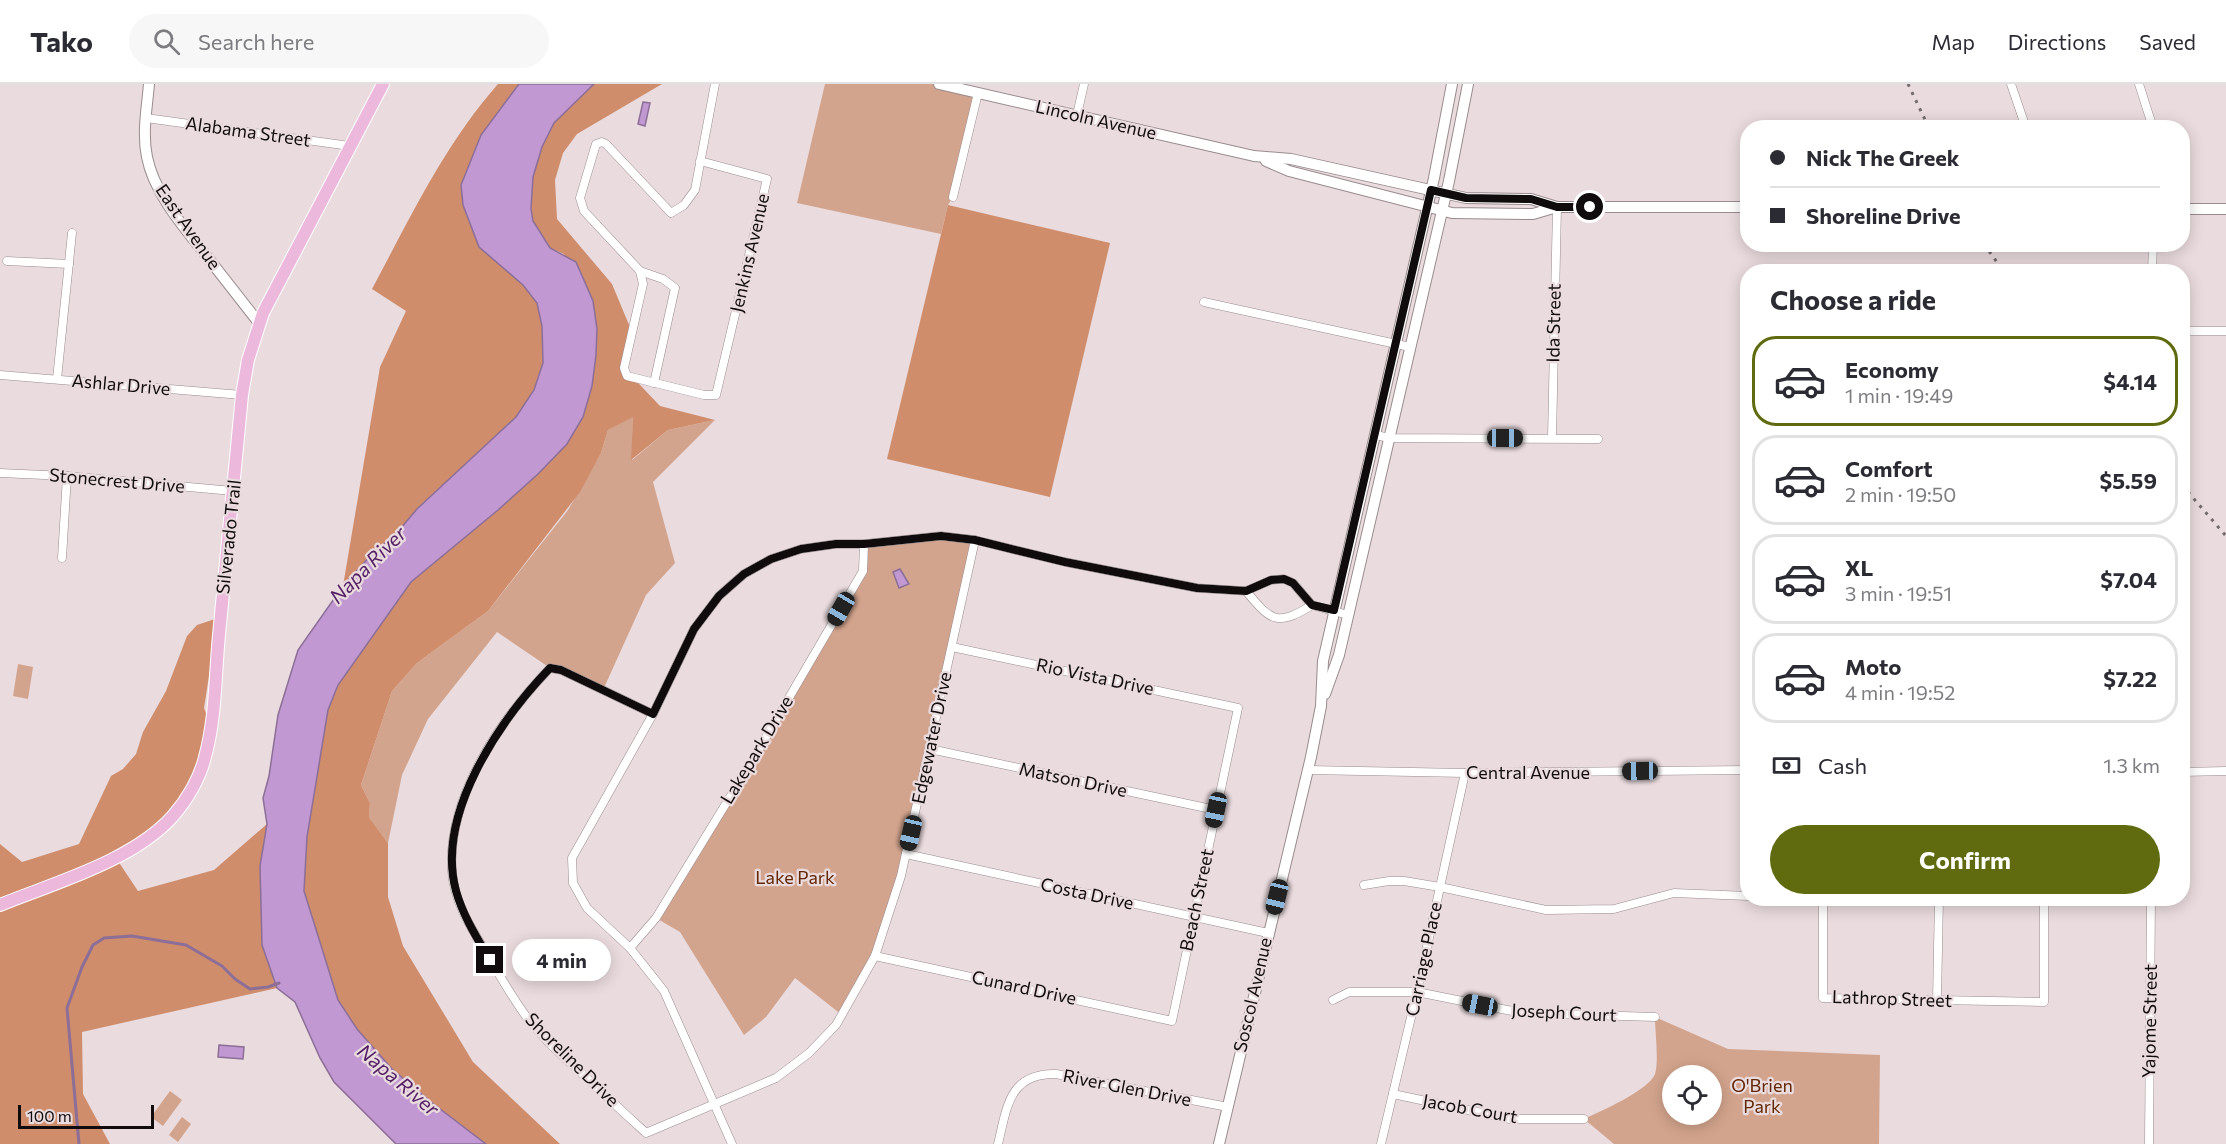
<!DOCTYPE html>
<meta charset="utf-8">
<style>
:root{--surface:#fff;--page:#f7f7f7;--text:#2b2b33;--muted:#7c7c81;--line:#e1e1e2;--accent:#606a0f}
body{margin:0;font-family:Commissioner,sans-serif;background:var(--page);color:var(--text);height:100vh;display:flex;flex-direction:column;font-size:22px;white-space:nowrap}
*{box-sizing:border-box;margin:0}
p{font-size:20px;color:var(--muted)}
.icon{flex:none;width:33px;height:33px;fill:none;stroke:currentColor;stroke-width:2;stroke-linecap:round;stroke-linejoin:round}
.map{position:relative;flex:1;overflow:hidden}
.side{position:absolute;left:1740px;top:180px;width:450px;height:642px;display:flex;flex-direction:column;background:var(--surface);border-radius:24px;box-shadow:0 3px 15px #0003}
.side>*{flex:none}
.top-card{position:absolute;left:1740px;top:36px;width:450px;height:132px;border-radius:24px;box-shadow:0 3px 15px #0003;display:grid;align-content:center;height:132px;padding:0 30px;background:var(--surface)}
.buttons{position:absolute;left:1662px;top:981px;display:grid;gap:12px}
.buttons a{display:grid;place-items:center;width:60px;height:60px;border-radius:50%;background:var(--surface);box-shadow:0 3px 15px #0003;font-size:30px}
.scale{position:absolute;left:18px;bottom:15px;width:136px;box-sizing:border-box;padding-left:6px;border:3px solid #100b0d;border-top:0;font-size:16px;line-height:21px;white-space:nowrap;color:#100b0d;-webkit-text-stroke:4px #eadbde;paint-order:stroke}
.end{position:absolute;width:27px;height:27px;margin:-14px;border:8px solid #100b0d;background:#fff;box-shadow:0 0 0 3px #fff}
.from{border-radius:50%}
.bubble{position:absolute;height:42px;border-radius:21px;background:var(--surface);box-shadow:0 3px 15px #0003;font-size:20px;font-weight:700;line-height:42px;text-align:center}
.car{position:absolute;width:18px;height:36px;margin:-18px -9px;border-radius:8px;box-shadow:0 0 4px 2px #0007;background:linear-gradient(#222 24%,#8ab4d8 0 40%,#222 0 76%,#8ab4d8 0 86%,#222 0)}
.top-card b{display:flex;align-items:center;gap:21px;height:57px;font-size:22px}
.top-card b+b{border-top:2px solid var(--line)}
.top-card i{width:15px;height:15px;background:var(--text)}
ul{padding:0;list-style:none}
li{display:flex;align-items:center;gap:18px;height:90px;margin:0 12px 9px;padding:0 18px;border:3px solid var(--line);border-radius:24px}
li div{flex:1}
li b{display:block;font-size:22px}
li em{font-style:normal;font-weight:700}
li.on{border-color:var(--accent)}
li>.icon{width:54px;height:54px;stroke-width:1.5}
h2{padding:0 30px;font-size:27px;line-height:72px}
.pay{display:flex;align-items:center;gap:15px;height:66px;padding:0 30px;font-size:22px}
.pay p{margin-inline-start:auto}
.action{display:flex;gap:12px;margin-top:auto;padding:12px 30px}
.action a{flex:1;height:69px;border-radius:36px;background:var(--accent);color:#fff;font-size:24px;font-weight:700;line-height:69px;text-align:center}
header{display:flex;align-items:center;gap:36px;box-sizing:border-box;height:84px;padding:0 30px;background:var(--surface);border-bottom:2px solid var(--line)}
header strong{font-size:28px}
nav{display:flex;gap:33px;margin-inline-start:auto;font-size:21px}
.search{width:420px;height:54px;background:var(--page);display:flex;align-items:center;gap:15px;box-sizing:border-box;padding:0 21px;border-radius:33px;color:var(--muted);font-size:22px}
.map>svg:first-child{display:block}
</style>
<header>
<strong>Tako</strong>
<div class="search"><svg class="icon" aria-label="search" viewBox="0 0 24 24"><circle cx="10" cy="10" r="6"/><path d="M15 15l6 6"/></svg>Search here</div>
<nav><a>Map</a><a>Directions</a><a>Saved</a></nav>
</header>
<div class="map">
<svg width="2226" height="1060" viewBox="0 0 2226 1060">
<rect width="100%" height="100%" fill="#eadbde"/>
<!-- green -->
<g fill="#d3a48d" fill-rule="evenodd">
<polygon points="825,0 939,0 978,9 953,113 948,121 941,150 797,119"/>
<polygon points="633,332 632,376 668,346 715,336 653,398 675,479 646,511 603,606 550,584 497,548 428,635 402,691 388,759 369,733 370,719 361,701 392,607 417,579 488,527 568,426 601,369 608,346"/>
<polygon points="941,452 975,456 901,792 875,872 842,931 795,894 766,933 744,951 680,848 656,834 863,487 864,460"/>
<polygon points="18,580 33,583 28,615 13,612"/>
<path d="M1655,933l73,32 152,6 -1,89h-265l-30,-25c17,-8 64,-28 71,-45 4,-12 0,-44 0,-57zM1672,992h40v38h-40z"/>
<polygon points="170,1007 182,1016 163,1042 151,1033"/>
<polygon points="182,1033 191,1040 178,1058 169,1051"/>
</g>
<!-- forest -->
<g fill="#cf8d6c">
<path d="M498,0h21l-38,51 24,134 18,16 14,18 5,23 1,37 -9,27 -18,27 -99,92 -22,26 -22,18 -30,33 37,-219 26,-56 -34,-22c38,-71 73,-145 126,-205z"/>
<polygon points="594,0 662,0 577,50 563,69 555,96 557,135 612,200 632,248 624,284 660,322 715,336 668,346 631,376 633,333 608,346 601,369 580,408 488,527 417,579 392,607 361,701 370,719 369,733 388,759 388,813 403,862 473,978 560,1060 486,1060 431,1018 392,985 357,945 338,916 304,807 307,753 312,719 328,626 338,601 411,498 498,426 538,390 567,360 583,333 592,302 597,245 564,170 550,164 533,137 531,125 533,93 542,63 554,39"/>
<polygon points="948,121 1110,159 1050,413 887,375"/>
<polygon points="218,534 204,624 212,645 184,717 116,774 138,807 214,786 267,740 260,782 262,861 277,904 82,948 83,1010 110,1060 0,1060 0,760 22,778 79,760 111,692 123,685 136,670 143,648 166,607 187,552 197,541"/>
</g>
<!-- water -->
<g fill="#c198d2" stroke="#8c6e97" stroke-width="1.5">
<polygon points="519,0 594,0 554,39 542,63 533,93 531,125 533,137 550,164 576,178 593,217 597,245 596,271 592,302 583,333 567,360 538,390 498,426 411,498 338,601 328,626 307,753 304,807 338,916 357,945 392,985 431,1018 486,1060 396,1060 334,998 320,974 295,918 277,904 262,861 260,782 267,740 263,714 269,692 278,631 298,566 343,502 373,469 395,451 417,425 516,333 534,306 543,279 542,242 537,219 523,201 479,163 463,121 461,101 481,51"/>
<polygon points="643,18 650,19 645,42 638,40"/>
<polygon points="900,485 909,500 899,504 893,488"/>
<polygon points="219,961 244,963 243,975 218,973"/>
</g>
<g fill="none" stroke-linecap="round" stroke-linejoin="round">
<!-- stream -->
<polyline stroke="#8c6e97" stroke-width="3" points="79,1060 67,924 82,883 93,861 104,854 132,852 186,861 222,882 235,895 250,905 268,903 279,899"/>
<!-- street casing -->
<g stroke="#998b8e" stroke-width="9">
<g id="street">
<polyline points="2011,0 2026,44"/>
<polyline points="2139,0 2153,44"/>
<polyline points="1077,31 1084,0"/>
<polyline points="146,34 350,62"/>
<polyline points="700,77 767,95 716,311 704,311 627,292 624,284 643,200 640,187 584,127 580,114 596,60 602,58 606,60 671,129 684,121 695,106 715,0"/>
<polyline points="953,113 978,9"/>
<polyline points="7,177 69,180"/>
<polyline points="640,187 663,195 675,204 654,299"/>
<polyline points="2152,188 2153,160"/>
<polyline points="1204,218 1410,263"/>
<polyline points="2182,247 2226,247"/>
<polyline points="0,291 242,311"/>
<polyline points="57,295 72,149"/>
<polyline points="1376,351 1389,354 1598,355"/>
<polyline points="1552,354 1557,123"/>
<polyline points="0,389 67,392 233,407"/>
<polyline points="62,474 67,392"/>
<path d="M1246,507c25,30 31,36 66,14"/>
<path d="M653,630l-92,-44 -11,-2c-49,51 -103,129 -98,203 2,31 19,57 35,83 13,22 26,45 41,65 14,18 31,34 48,49 23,22 46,43 70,65l130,-55 33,-25 27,-28 39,-69 26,-80 74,-336"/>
<polyline points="930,665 1216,726"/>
<polyline points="1308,686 1465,689 1748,686"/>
<polyline points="2182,688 2226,687"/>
<polyline points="906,770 1268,849"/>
<polyline points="1364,801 1389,797 1404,797 1440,803 1546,826 1614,825 1674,809 1748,812"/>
<polyline points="1799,814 1823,818 1823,914 2044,918 2044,814"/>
<polyline points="630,864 656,834 752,677 863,487 864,460"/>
<polyline points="875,872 1172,937 1238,624 952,563"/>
<polyline points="1333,916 1349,908 1417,908 1522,929 1655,933"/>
<polyline points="1937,916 1939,814"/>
<polyline points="1393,1010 1510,1035 1584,1035"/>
<polyline points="732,1060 664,907 630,864 587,824 573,799 572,774 653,630 694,545 719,512 744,490 771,475 801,465 836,460 864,460 941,452 975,456 1065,478 1197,504 1246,507 1271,496 1284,495 1293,499 1312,521 1348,531"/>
<path d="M998,1060c9,-37 11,-71 58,-70l172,33"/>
<polyline points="1381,1060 1417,908 1465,689"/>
<polyline points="2149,1060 2151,814"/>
</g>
</g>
<!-- secondary casing -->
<g stroke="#998b8e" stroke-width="12">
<g id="secondary">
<path d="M149,0c-2,24 -7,49 -2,73 7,36 36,69 58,97 18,23 36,46 54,69"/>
<polyline points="939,0 1254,72 1291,75 1466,114 1531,115 1557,123"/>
<polyline points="1266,77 1289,87 1452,129 1533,130 1557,123 1748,123"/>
<polyline points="2182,125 2226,125"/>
<polyline points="1325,610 1339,571 1449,97 1468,0"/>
<polyline points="1219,1060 1311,673 1321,622 1323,577 1434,94 1452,0"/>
</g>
</g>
<!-- primary casing -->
<g stroke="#fff" stroke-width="14">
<path id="primary" d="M0,821c54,-22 133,-44 173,-89 14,-16 27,-38 32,-59 11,-40 10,-81 14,-122 7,-80 16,-160 23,-240l6,-35 15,-47 120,-229"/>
</g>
<!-- street -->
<use href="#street" stroke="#fff" stroke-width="8"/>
<!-- secondary -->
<use href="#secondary" stroke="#fff" stroke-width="10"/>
<!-- primary -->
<use href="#primary" stroke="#ecb9dd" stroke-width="12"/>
<!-- rail -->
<g stroke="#736a6c" stroke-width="3" stroke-dasharray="3 6" stroke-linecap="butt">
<polyline points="1908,0 1929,44"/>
<polyline points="1984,160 2004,188"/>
<polyline points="2182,401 2226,452"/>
</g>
</g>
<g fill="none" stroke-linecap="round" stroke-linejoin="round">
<!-- route -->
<path stroke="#100b0d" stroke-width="8" d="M490,876c-13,-22 -27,-44 -34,-69 -21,-77 44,-171 94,-223l11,2 92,44 41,-85 25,-33 25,-22 27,-15 30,-10 35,-5h28l77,-8 34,4 90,22 132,26 49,3 25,-11 13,-1 9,4 19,22 22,5 97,-420 35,8 65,1 26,8h33"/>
</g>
<g text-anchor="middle" stroke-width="4.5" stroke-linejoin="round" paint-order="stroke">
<!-- street labels -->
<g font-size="18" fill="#100b0d" stroke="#eadbde">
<text transform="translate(1096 36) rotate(13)" y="6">Lincoln Avenue</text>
<text transform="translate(248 48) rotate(8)" y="6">Alabama Street</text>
<text transform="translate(188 143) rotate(55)" y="6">East Avenue</text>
<text transform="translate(750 169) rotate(-77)" y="6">Jenkins Avenue</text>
<text transform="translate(1554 239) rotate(-89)" y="6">Ida Street</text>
<text transform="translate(121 301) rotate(5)" y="6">Ashlar Drive</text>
<text transform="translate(117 397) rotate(5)" y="6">Stonecrest Drive</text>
<text transform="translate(229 453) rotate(-84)" y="6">Silverado Trail</text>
<text transform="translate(1095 593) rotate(12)" y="6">Rio Vista Drive</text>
<text transform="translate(932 654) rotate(-78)" y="6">Edgewater Drive</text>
<text transform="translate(757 666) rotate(-59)" y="6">Lakepark Drive</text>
<text x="1528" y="695">Central Avenue</text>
<text transform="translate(1073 696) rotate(12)" y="6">Matson Drive</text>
<text transform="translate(1087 810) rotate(12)" y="6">Costa Drive</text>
<text transform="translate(1197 816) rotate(-78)" y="6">Beach Street</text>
<text transform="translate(1424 875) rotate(-78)" y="6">Carriage Place</text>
<text transform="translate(1024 904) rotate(12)" y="6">Cunard Drive</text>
<text transform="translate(1253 911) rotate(-77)" y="6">Soscol Avenue</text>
<text transform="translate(1892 915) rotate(2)" y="6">Lathrop Street</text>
<text transform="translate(1564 929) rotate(3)" y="6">Joseph Court</text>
<text transform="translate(2150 937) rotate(-89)" y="6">Yajome Street</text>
<text transform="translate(572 976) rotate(45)" y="6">Shoreline Drive</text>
<text transform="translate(1127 1004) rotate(11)" y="6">River Glen Drive</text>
<text transform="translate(1470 1025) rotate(10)" y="6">Jacob Court</text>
</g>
<!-- park labels -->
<g font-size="18" fill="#622600" stroke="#eadbde">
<text x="795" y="800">Lake Park</text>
<text x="1762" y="1008">O'Brien<tspan x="1762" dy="21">Park</tspan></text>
</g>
<!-- water labels -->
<g font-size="20" font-style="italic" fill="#521f64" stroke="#eadbde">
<text transform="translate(368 481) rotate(-45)" y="7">Napa River</text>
<text transform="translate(398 996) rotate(40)" y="7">Napa River</text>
</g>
</g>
</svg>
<div class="buttons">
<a><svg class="icon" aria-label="locate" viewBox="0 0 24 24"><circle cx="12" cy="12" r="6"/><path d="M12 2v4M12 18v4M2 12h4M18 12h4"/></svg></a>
</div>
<div class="scale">100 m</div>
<i class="end from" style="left:1590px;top:123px"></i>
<i class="end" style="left:490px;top:876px"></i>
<div class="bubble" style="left:512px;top:855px;width:99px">4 min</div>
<i class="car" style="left:1505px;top:354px;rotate:90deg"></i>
<i class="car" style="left:841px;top:525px;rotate:210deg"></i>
<i class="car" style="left:1640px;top:687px;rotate:269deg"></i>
<i class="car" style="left:1216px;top:726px;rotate:192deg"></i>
<i class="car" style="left:911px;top:749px;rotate:193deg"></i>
<i class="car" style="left:1277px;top:813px;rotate:194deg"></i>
<i class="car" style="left:1480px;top:921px;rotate:281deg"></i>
<div class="top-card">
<b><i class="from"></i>Nick The Greek</b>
<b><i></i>Shoreline Drive</b>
</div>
<section class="side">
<h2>Choose a ride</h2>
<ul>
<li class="on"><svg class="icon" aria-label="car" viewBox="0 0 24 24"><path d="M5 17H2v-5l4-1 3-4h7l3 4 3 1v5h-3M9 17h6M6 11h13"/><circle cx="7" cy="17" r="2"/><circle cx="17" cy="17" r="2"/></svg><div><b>Economy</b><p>1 min · 19:49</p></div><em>$4.14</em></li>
<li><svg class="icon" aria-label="car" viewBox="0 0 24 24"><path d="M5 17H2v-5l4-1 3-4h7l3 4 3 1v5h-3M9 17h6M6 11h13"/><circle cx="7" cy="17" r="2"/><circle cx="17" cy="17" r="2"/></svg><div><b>Comfort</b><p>2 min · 19:50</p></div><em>$5.59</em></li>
<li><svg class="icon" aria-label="car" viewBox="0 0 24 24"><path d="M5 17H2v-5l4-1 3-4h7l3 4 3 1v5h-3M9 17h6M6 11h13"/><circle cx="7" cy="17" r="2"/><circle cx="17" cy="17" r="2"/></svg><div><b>XL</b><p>3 min · 19:51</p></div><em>$7.04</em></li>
<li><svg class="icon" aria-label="car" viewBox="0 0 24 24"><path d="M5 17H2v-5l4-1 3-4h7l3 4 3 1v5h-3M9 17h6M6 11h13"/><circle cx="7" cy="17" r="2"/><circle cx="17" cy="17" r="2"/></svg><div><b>Moto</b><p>4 min · 19:52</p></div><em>$7.22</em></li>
</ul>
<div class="pay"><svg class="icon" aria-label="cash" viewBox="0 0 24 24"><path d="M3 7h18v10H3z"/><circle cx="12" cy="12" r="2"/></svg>Cash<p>1.3 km</p></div>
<div class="action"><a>Confirm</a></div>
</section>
</div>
